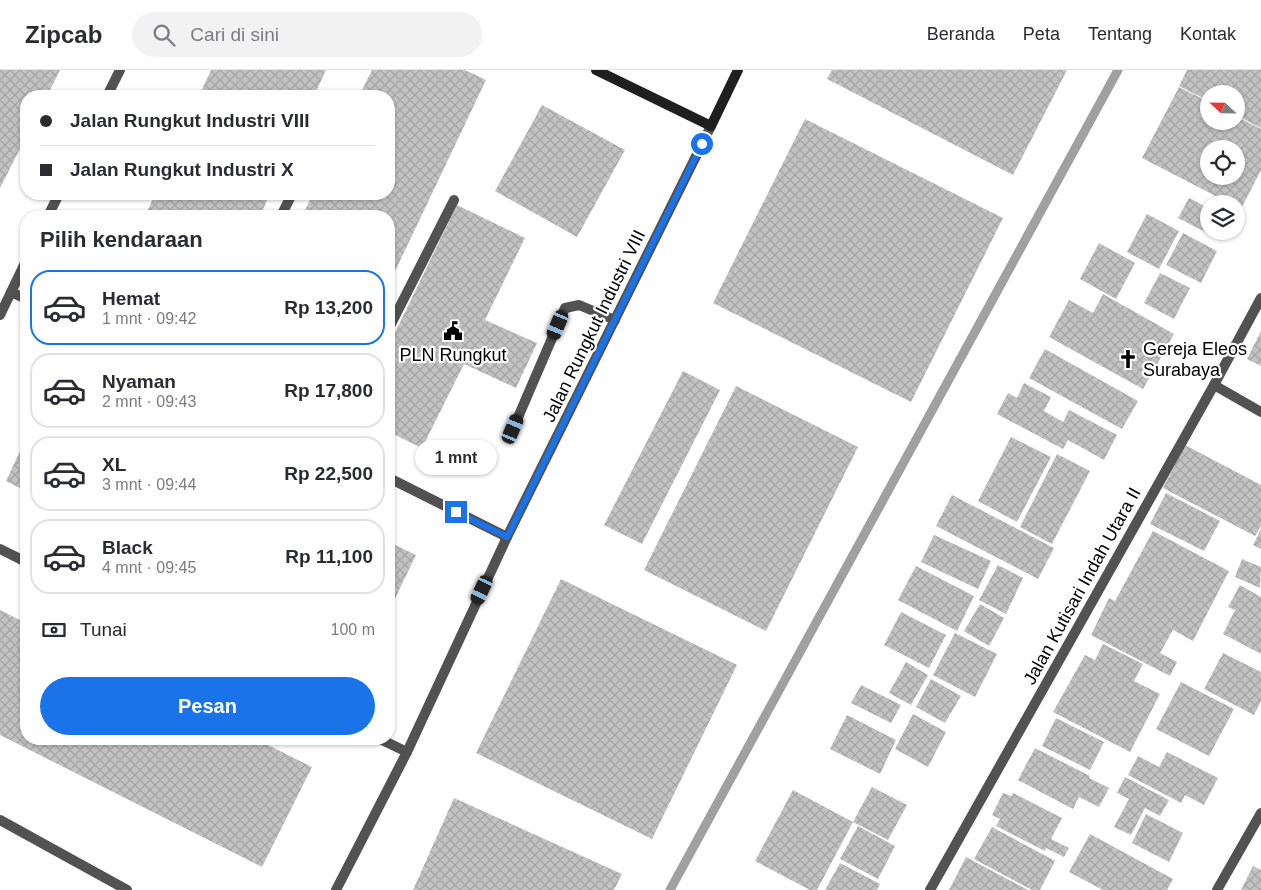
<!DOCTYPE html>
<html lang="id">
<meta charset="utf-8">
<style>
:root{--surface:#fff;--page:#f2f2f3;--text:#2b2b33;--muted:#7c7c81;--line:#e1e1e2;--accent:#1a73e8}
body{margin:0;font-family:Helvetica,sans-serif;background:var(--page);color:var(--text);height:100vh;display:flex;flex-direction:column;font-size:19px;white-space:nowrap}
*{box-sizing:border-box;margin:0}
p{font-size:16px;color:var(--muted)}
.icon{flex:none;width:28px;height:28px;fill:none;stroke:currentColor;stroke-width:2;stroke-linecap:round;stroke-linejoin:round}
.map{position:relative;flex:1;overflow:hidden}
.sheet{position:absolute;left:20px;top:140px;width:375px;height:535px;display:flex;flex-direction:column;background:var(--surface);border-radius:20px;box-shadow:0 1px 4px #0004}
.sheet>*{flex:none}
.guide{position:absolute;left:20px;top:20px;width:375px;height:110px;border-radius:20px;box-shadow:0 1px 4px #0004;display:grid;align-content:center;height:110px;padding:0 20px;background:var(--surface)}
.needle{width:32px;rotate:292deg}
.fabs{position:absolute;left:1200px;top:15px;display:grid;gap:10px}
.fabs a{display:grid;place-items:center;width:45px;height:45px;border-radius:50%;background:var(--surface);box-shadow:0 1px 4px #0004;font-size:25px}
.end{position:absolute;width:22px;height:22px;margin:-11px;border:6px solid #1a73e8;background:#fff;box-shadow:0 0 0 2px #fff}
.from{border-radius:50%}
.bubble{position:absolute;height:35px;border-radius:18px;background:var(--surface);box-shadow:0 1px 4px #0004;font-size:16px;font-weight:600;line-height:35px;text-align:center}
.car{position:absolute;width:15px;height:30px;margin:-15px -8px;border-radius:6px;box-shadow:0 0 4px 1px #0007;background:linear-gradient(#222 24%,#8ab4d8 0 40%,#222 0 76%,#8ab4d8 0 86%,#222 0)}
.guide b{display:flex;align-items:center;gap:18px;height:48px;font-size:19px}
.guide b+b{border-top:1px solid var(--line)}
.guide i{width:12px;height:12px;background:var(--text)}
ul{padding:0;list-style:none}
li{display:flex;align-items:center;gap:15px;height:75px;margin:0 10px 8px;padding:0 10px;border:2px solid var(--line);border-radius:20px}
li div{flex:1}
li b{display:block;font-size:19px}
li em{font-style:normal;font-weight:600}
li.selected{border-color:var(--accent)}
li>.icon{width:45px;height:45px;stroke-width:1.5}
h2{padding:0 20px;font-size:22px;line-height:60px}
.pay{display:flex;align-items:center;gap:12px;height:55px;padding:0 20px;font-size:19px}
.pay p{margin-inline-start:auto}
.primary-button{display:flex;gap:10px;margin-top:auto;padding:10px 20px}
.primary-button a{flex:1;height:58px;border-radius:30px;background:var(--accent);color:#fff;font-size:20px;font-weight:600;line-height:58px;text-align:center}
header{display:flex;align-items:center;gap:30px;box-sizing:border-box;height:70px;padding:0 25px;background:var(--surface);border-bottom:1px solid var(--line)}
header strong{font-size:24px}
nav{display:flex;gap:28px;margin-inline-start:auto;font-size:18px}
.search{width:350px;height:45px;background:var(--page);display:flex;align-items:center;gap:12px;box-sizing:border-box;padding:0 18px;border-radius:28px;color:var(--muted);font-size:19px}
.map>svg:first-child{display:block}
</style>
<header>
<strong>Zipcab</strong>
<div class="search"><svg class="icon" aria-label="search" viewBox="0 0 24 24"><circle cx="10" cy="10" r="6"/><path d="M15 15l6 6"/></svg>Cari di sini</div>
<nav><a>Beranda</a><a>Peta</a><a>Tentang</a><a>Kontak</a></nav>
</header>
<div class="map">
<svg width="1261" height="820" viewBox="0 0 1261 820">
<defs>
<pattern id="building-cross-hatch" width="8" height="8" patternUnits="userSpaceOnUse" patternTransform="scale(1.25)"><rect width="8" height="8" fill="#c2c2c2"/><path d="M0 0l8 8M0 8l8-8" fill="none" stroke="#a5a5a5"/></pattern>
</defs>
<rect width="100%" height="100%" fill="#fff"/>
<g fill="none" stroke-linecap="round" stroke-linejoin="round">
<!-- stream -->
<polyline stroke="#a0a0a0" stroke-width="9" points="670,820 1118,0"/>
</g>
<!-- building -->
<g fill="url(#building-cross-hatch)" fill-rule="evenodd">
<polygon points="0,0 60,0 47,26 26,26 26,67 0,118"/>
<polygon points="211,0 326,0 314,26 199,26"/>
<polygon points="372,0 465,0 486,10 389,214 389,146 302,146 313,124 389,124 389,26 359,26"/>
<polygon points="832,0 1067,0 1013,105 827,9"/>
<polygon points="1187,0 1261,0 1261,58 1236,45 1236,24 1209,24 1209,31 1179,16"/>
<path d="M1179,17l30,15v19h27v-5l25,13v41l-20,39 -5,-3v-2h-5l-89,-46zM1209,79h27v27h-27z"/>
<polygon points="542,35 625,80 577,167 495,121"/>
<polygon points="805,49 1003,148 911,332 713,233"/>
<polygon points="155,124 270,124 260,146 145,146"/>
<polygon points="1189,128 1209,138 1209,161 1220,161 1217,168 1178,148"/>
<polygon points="457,135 525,168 485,250 537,273 516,318 464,294 422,378 389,362 389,275"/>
<polygon points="1147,144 1179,161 1159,199 1127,182"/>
<polygon points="1183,163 1217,181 1201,213 1166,195"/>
<polygon points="1099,173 1135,193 1116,229 1080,209"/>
<polygon points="1160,203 1190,218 1174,249 1144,233"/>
<polygon points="1103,224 1174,264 1143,319 1049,267 1069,230 1093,243"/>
<polygon points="1261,261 1261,296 1247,289"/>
<polygon points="1045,279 1138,331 1122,359 1029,308"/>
<polygon points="683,301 720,320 642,474 604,455"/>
<polygon points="1024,313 1051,327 1044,341 1063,352 1069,340 1117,365 1104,390 1068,370 1063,379 997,344 1008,323 1017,328"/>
<polygon points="736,316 858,377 766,561 644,500"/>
<polygon points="1011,367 1051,387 1017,452 978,431"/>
<polygon points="26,368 26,421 6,411"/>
<polygon points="1185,375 1261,415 1261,456 1255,466 1163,418"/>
<polygon points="1057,384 1090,401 1052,474 1020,457"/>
<polygon points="1166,423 1220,451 1204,481 1150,454"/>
<polygon points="952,425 1054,478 1038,509 936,456"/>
<polygon points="1261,459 1261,479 1253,475"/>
<polygon points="1153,461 1229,501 1193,571 1173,560 1160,583 1177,592 1170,606 1091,565 1109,528 1115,531"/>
<polygon points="934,465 991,491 978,519 921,492"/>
<polygon points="389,472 416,485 389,541"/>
<polygon points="1242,489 1261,497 1260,518 1235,507"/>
<polygon points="998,495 1023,508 1006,544 979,530"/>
<polygon points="916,496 974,526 957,561 898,530"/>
<polygon points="561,509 737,595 652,769 476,683"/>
<polygon points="1240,515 1261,527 1261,584 1223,564 1235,540 1228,537"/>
<polygon points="980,534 1004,548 989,576 964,561"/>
<polygon points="0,540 26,553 26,669 256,669 312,697 262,797 0,665"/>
<polygon points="901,542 946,565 929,598 884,575"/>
<polygon points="955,563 997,584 975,627 933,605"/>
<polygon points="1103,574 1143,594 1134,611 1160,624 1130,682 1053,642 1085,585 1095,590"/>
<polygon points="1223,583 1261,602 1261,631 1254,645 1204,619"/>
<polygon points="906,592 928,605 911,635 889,623"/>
<polygon points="931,609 961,626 945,653 916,637"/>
<polygon points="1181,612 1234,639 1209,686 1156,659"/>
<polygon points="861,615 901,635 891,653 851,633"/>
<polygon points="913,644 946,662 928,697 895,679"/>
<polygon points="847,645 896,670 880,704 830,679"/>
<polygon points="1056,648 1104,672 1090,700 1042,676"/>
<polygon points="1035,678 1090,706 1089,708 1109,718 1099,737 1079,727 1073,739 1018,710"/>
<polygon points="1167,682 1218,708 1204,735 1185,725 1181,733 1128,705 1138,686 1159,697"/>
<polygon points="1125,707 1169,730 1160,746 1145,738 1131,765 1114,757 1129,729 1117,723"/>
<polygon points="872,717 907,735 888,770 853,752"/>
<polygon points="793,720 853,752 817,820 810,820 755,791"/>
<polygon points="1003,723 1011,726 1013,723 1062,748 1051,769 1069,778 1064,787 1046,778 1045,781 996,756 1000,749 992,745"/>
<polygon points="454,728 622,804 614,820 413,820"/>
<polygon points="1146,744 1183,763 1169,792 1132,773"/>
<polygon points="858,756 895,776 878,809 840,789"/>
<polygon points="992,757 1055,791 1040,820 1032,820 974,789"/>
<polygon points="1090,764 1173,809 1167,820 1103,820 1069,802"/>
<polygon points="966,787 1028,820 949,820"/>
<polygon points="840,793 880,814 877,820 825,820"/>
<polygon points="1253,796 1261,800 1261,820 1241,820"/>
</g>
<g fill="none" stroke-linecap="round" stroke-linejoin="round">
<!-- lane -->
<g stroke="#525252" stroke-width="10">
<polyline points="107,26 120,0"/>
<polyline points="48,146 59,124"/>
<polyline points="281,146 292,124"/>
<polyline points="11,222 26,229"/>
<polyline points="0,245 26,191"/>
<polyline points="389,258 454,130"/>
<polyline points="513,359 565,238 579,235 615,250"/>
<polyline points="389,408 507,467"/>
<polyline points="0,479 26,492"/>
<polyline points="380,669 407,682"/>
<polyline points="0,750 127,820"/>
<polyline points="336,820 407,682 507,467 711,56"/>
</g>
<!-- street -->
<g stroke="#525252" stroke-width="10">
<polyline points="1214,315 1261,342"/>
<polyline points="930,820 1214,315 1261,228"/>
<polyline points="1217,820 1261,743"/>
</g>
<!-- secondary -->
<polyline stroke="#1f1f1f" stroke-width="10" points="596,0 711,56 738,0"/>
</g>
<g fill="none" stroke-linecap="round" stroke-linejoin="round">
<!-- route -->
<polyline stroke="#1a73e8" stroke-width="6" points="456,442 507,467 702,74"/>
</g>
<!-- icons -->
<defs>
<g id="civic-bare" transform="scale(1.5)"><path d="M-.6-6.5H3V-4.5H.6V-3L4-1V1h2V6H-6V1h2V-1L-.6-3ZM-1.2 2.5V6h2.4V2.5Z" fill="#000" stroke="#fff" stroke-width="2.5" paint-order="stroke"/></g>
<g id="church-bare" transform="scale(1.5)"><path d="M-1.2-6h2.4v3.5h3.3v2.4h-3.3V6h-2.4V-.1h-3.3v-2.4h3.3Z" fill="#000" stroke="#fff" stroke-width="2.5" paint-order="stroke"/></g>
</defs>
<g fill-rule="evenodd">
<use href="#civic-bare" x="453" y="261"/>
<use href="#church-bare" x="1128" y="289"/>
</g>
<g text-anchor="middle" stroke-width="4.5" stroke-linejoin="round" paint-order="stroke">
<!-- street labels -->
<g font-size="18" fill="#000" stroke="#fff">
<text transform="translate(594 256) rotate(-64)" y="6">Jalan Rungkut Industri VIII</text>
<text transform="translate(1082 516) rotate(-61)" y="6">Jalan Kutisari Indah Utara II</text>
</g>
<!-- poi labels -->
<g font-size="18" fill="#000" stroke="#fff" text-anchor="start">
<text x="1143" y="285">Gereja Eleos<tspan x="1143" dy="21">Surabaya</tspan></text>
<text x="453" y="291" text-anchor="middle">PLN Rungkut</text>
</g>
</g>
</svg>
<div class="fabs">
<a><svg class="needle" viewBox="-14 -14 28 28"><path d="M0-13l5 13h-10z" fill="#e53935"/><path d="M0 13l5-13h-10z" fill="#7c7c81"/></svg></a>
<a><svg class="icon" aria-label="locate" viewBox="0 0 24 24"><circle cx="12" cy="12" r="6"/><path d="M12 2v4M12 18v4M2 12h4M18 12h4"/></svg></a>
<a><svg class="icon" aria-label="layers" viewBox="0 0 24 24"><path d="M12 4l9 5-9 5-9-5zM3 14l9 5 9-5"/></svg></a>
</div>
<i class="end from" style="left:702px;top:74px"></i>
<i class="end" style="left:456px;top:442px"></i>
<div class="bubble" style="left:415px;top:370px;width:82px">1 mnt</div>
<i class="car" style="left:558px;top:255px;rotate:203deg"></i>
<i class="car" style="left:513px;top:359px;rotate:23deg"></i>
<i class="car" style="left:482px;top:520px;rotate:205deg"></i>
<div class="guide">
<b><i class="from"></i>Jalan Rungkut Industri VIII</b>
<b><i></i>Jalan Rungkut Industri X</b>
</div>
<section class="sheet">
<h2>Pilih kendaraan</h2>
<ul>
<li class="selected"><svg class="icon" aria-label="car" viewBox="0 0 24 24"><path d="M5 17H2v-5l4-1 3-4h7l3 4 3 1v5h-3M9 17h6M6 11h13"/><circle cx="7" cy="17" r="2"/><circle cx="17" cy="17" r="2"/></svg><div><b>Hemat</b><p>1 mnt · 09:42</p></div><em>Rp 13,200</em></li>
<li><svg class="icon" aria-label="car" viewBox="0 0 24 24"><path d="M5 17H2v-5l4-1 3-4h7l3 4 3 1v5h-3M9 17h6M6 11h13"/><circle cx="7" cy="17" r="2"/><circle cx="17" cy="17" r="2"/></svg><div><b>Nyaman</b><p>2 mnt · 09:43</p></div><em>Rp 17,800</em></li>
<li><svg class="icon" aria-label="car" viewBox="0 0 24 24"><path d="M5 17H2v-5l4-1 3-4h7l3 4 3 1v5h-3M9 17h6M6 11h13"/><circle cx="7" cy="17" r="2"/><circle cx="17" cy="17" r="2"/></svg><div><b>XL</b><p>3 mnt · 09:44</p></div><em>Rp 22,500</em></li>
<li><svg class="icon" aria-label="car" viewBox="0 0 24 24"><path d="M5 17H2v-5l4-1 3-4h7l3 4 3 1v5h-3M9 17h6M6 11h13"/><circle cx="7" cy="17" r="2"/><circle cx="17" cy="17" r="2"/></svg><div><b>Black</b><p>4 mnt · 09:45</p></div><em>Rp 11,100</em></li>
</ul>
<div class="pay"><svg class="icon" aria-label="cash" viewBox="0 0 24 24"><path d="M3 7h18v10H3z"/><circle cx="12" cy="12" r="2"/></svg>Tunai<p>100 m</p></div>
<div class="primary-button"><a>Pesan</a></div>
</section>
</div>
